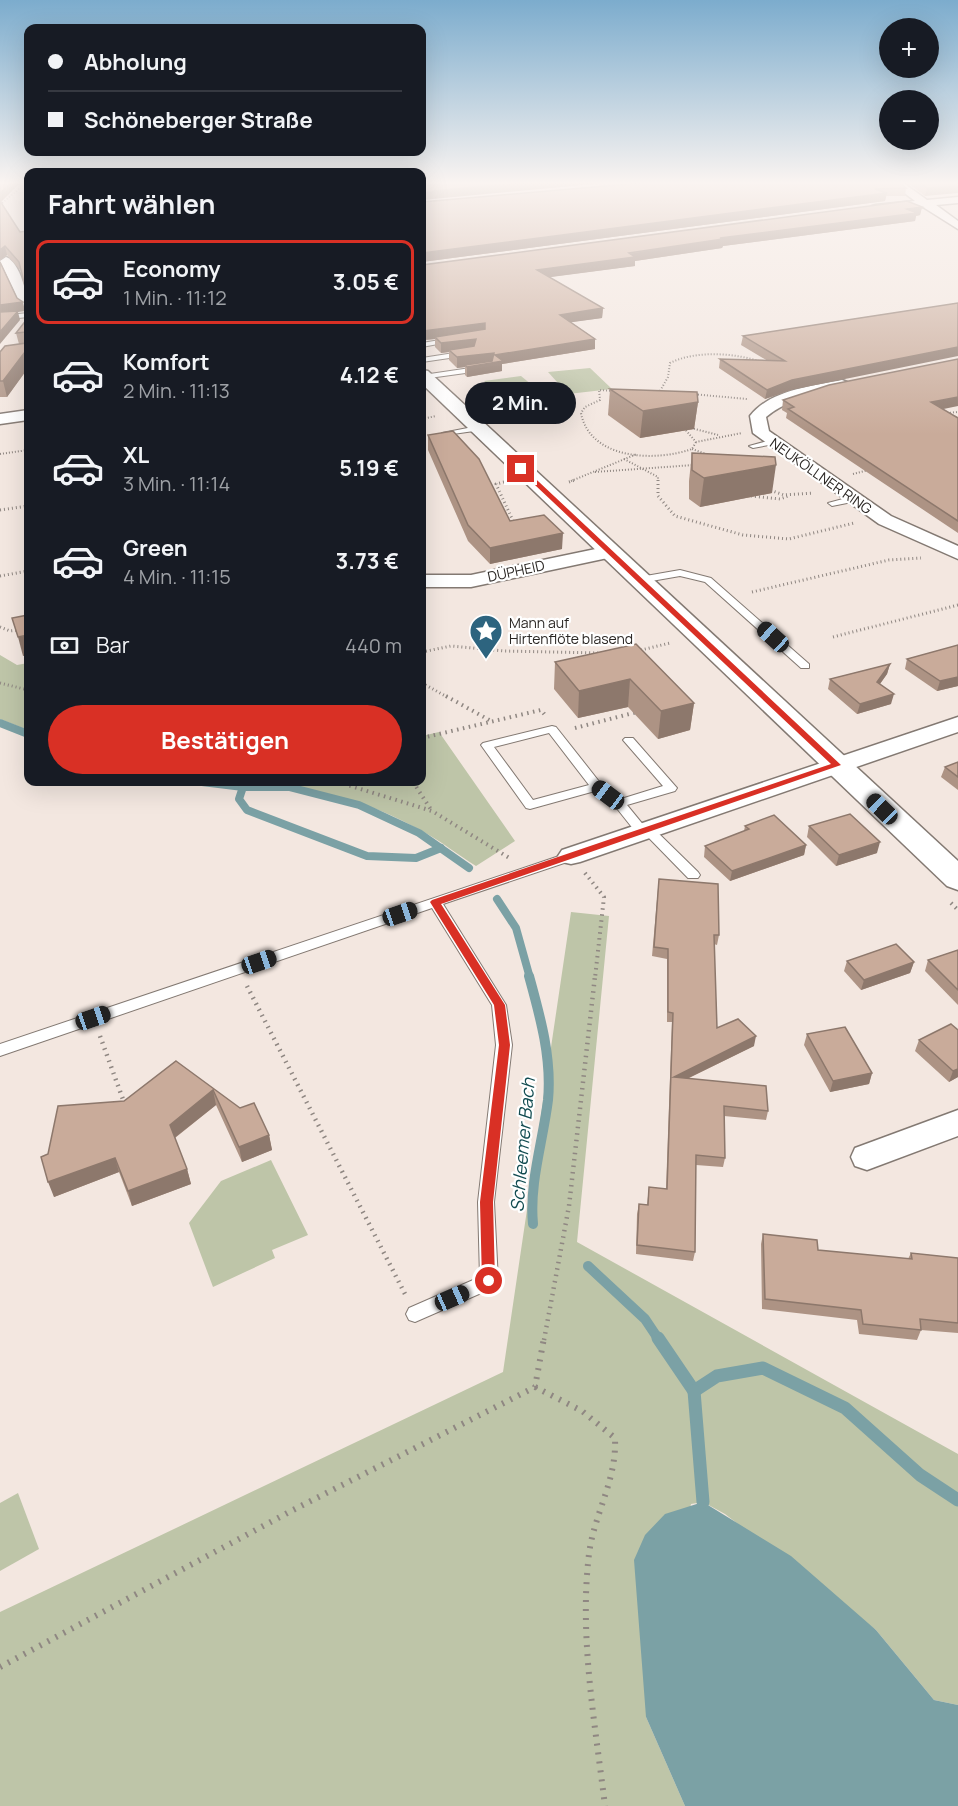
<!DOCTYPE html>
<html lang="de">
<meta charset="utf-8">
<style>
:root{--surface:#171b24;--page:#242831;--text:#f1f3f6;--muted:#9ea1a6;--line:#363941;--accent:#d93025}
body{margin:0;font-family:Manrope,sans-serif;background:var(--page);color:var(--text);height:100vh;display:flex;flex-direction:column;font-size:22px;white-space:nowrap}
*{box-sizing:border-box;margin:0}
p{font-size:20px;color:var(--muted)}
.icon{flex:none;width:33px;height:33px;fill:none;stroke:currentColor;stroke-width:2;stroke-linecap:round;stroke-linejoin:round}
.map{position:relative;flex:1;overflow:hidden}
.sheet{position:absolute;left:24px;top:168px;width:402px;height:618px;display:flex;flex-direction:column;background:var(--surface);border-radius:12px;box-shadow:0 6px 24px #0002}
.sheet>*{flex:none}
.top-card{position:absolute;left:24px;top:24px;width:402px;height:132px;border-radius:12px;box-shadow:0 6px 24px #0002;display:grid;align-content:center;height:132px;padding:0 24px;background:var(--surface)}
.buttons{position:absolute;left:879px;top:18px;display:grid;gap:12px}
.buttons a{display:grid;place-items:center;width:60px;height:60px;border-radius:50%;background:var(--surface);box-shadow:0 6px 24px #0002;font-size:30px}
.end{position:absolute;width:27px;height:27px;margin:-14px;border:8px solid #d93025;background:#fff;box-shadow:0 0 0 3px #fff}
.from{border-radius:50%}
.bubble{position:absolute;height:42px;border-radius:21px;background:var(--surface);box-shadow:0 6px 24px #0002;font-size:20px;font-weight:700;line-height:42px;text-align:center}
.car{position:absolute;width:18px;height:36px;margin:-18px -9px;border-radius:8px;box-shadow:0 0 4px 2px #0007;background:linear-gradient(#222 24%,#8ab4d8 0 40%,#222 0 76%,#8ab4d8 0 86%,#222 0)}
.top-card b{display:flex;align-items:center;gap:21px;height:57px;font-size:22px}
.top-card b+b{border-top:2px solid var(--line)}
.top-card i{width:15px;height:15px;background:var(--text)}
ul{padding:0;list-style:none}
li{display:flex;align-items:center;gap:18px;height:84px;margin:0 12px 9px;padding:0 12px;border:3px solid transparent;border-radius:12px}
li div{flex:1}
li b{display:block;font-size:22px}
li em{font-style:normal;font-weight:700}
li.selected{border-color:var(--accent)}
li>.icon{width:54px;height:54px;stroke-width:1.5}
h2{padding:0 24px;font-size:27px;line-height:72px}
.pay{display:flex;align-items:center;gap:15px;height:66px;padding:0 24px;font-size:22px}
.pay p{margin-inline-start:auto}
.action{display:flex;gap:12px;margin-top:auto;padding:12px 24px}
.action a{flex:1;height:69px;border-radius:36px;background:var(--accent);color:#fff;font-size:24px;font-weight:700;line-height:69px;text-align:center}
.map>svg:first-child{display:block}
</style>
<div class="map">
<svg width="958" height="1806" viewBox="0 0 958 1806">
<rect width="100%" height="100%" fill="#f3e7e0"/>
<!-- green -->
<g fill="#bec5a8">
<polygon points="590,368 612,389 568,394 548,372"/>
<polygon points="521,376 549,399 511,405 484,381"/>
<polygon points="0,655 17,665 28,663 28,730 0,719"/>
<path d="M439,732l76,109 -39,25c-18,-11 -35,-25 -54,-35 -52,-30 -112,-45 -171,-49h171v-46z"/>
<polygon points="571,912 609,916 577,1242 958,1454 958,1705 934,1700 876,1630 725,1514 703,1502 691,1504 646,1717 685,1806 0,1806 0,1612 503,1372"/>
<polygon points="271,1160 308,1235 272,1250 275,1258 213,1287 189,1223 221,1181"/>
<polygon points="18,1493 39,1549 0,1571 0,1503"/>
</g>
<!-- water -->
<polygon fill="#7ba1a5" points="703,1502 791,1556 876,1630 934,1700 958,1705 958,1806 685,1806 646,1717 634,1560 645,1535 665,1514"/>
<g fill="none" stroke-linecap="round" stroke-linejoin="round">
<!-- stream-far2 -->
<g stroke="#7ba1a5" stroke-width="8">
<polyline points="0,723 28,734"/>
<polyline points="202,782 243,787 289,787 359,805 419,833 469,868"/>
<polyline points="243,787 239,799 247,810 367,856 416,858 441,848"/>
<polyline points="497,899 516,928 530,978"/>
</g>
<!-- stream-far1 -->
<g stroke="#7ba1a5" stroke-width="10">
<path d="M529,976c11,40 23,82 19,124 -5,41 -19,83 -15,124"/>
<polyline points="588,1266 645,1319 659,1340"/>
</g>
<!-- stream -->
<g stroke="#7ba1a5" stroke-width="13">
<polyline points="658,1338 694,1391 717,1376 763,1368 845,1408 920,1475 958,1500"/>
<polyline points="694,1391 703,1502"/>
</g>
<!-- lane casing -->
<g stroke="#837972" stroke-width="2">
<g id="lane">
<polygon points="28,313 28,317 0,320 0,316"/>
<polygon points="452,338 454,341 422,347 422,343"/>
<polygon points="467,351 470,351 470,355 422,362 422,358"/>
<polygon points="484,366 488,368 487,370 422,379 423,375"/>
<polygon points="478,426 481,426 481,430 446,435 442,433"/>
<polygon points="771,440 774,440 774,444 753,448 749,446"/>
<polygon points="854,496 858,499 857,501 832,506 828,503"/>
<polygon points="680,570 711,578 809,664 809,668 801,668 705,582 680,576 640,583 635,580 640,577"/>
<path d="M552,726l4,1 45,57 20,15 42,-13 -40,-46 2,-2h8l44,50 -2,3 -48,14 18,22h7l46,45 2,3 -2,3h-10l-42,-43h-8l-23,-29 -20,-15 -65,18 -4,-1 -45,-63 2,-2zM549,733l40,52 -56,15 -39,-53z"/>
<polygon points="571,852 577,856 576,859 443,904 506,1005 512,1045 494,1202 498,1281 495,1287 415,1322 409,1320 406,1314 409,1308 480,1277 478,1202 496,1045 492,1005 432,908 0,1056 0,1044"/>
</g>
</g>
<!-- street casing -->
<g stroke="#837972" stroke-width="3">
<g id="street">
<polygon points="890,182 902,182 927,200 958,197 958,203 936,205 958,221 958,229 923,207 872,210 872,206 876,205 915,201"/>
<path d="M6,257c14,5 22,39 22,53l-7,-4 -21,-45z"/>
<path d="M842,380l5,2 3,3 -3,3c-28,7 -57,9 -81,29l3,14 122,85 67,30v13l-79,-35 -126,-91 -3,-17c20,-26 62,-30 92,-36z"/>
<polygon points="28,410 28,420 0,424 0,414"/>
<polygon points="610,546 617,548 619,552 617,556 471,587 422,587 422,575 471,575"/>
<polygon points="958,717 958,732 580,862 571,864 562,862 558,856 562,850"/>
<polygon points="958,1110 958,1136 867,1170 855,1166 851,1157 855,1148"/>
</g>
</g>
<!-- secondary casing -->
<g stroke="#837972" stroke-width="3">
<polygon id="secondary" points="422,370 428,371 958,861 958,890 947,886 422,384"/>
</g>
<!-- path-far5 -->
<polyline stroke="#8f8782" stroke-width="1.5" stroke-dasharray="1 2" stroke-linecap="butt" points="0,205 26,183"/>
<!-- path-far4 -->
<g stroke="#8f8782" stroke-width="2" stroke-dasharray="1 2" stroke-linecap="butt">
<path d="M613,391l-14,-1 1,10 -15,7 -4,6c9,47 74,49 111,36l4,-7"/>
<path d="M662,393l-2,-2 8,-14 2,-14c26,-13 65,-10 92,-1"/>
<polyline points="692,394 747,399"/>
<polyline points="947,413 958,412"/>
<polyline points="422,419 436,416"/>
<polyline points="684,428 696,442 742,433"/>
<polyline points="691,428 718,435"/>
<polyline points="692,449 709,455"/>
<polyline points="0,454 28,450"/>
<polyline points="624,459 658,477 658,481"/>
<polyline points="595,472 694,465"/>
<polyline points="853,474 869,470"/>
<polyline points="571,481 637,454"/>
</g>
<!-- path-far3 -->
<g stroke="#8f8782" stroke-width="3" stroke-dasharray="1 3" stroke-linecap="butt">
<polyline points="658,480 658,496 675,516 743,535 789,539 854,523"/>
<polyline points="504,482 496,484 514,523"/>
<polyline points="569,482 575,480"/>
<polyline points="767,489 784,495 813,493"/>
<polyline points="751,496 780,499 788,496"/>
<polyline points="0,510 28,506"/>
<polyline points="0,576 28,571"/>
<polyline points="752,592 889,560 921,558"/>
<polyline points="0,627 10,631 28,629"/>
<polyline points="833,637 958,605"/>
<polyline points="637,651 670,643"/>
<polyline points="422,652 451,646 504,651 600,653"/>
<polyline points="0,683 28,690"/>
<polyline points="422,683 449,698"/>
</g>
<!-- path-far2 -->
<g stroke="#8f8782" stroke-width="4" stroke-dasharray="1.5 4.5" stroke-linecap="butt">
<polyline points="446,696 491,721"/>
<polyline points="575,728 637,712"/>
<polyline points="422,738 541,710 545,715"/>
<polyline points="338,782 432,811 511,859"/>
<polyline points="413,782 432,811"/>
<polyline points="585,873 604,897 595,978"/>
<polyline points="951,903 958,910"/>
</g>
<!-- path-far1 -->
<g stroke="#8f8782" stroke-width="4.5" stroke-dasharray="1.5 5" stroke-linecap="butt">
<polyline points="247,986 405,1294"/>
<polyline points="100,1036 125,1105"/>
<polyline points="544,1340 569,1206 595,976"/>
</g>
<!-- path -->
<g stroke="#8f8782" stroke-width="6" stroke-dasharray="2 7" stroke-linecap="butt">
<path d="M535,1387l47,24 33,27c2,42 -21,76 -26,116 -10,83 6,169 16,252"/>
<polyline points="0,1667 293,1510 535,1387 544,1338"/>
</g>
<!-- lane -->
<use href="#lane" fill="#fff" fill-rule="evenodd"/>
<!-- street -->
<use href="#street" fill="#fff" fill-rule="evenodd"/>
<!-- secondary -->
<use href="#secondary" fill="#fff" fill-rule="evenodd"/>
</g>
<!-- wall -->
<g fill="#ad9384">
<polygon points="906,182 958,182 925,196"/>
<polygon points="906,188 905,196 886,196 885,201 422,262 422,263 422,202"/>
<polygon points="1,202 20,232 28,231 28,301 21,271 7,255 0,260"/>
<polygon points="922,207 920,215 916,216 915,221 723,246 722,248 635,261 635,266 549,277 603,308 602,318 571,322 595,339 595,349 502,364 502,371 467,377 465,375 465,367 457,368 449,360 449,352 441,353 435,347 435,339 424,340 422,339 422,265"/>
<polygon points="958,303 791,390 765,399 719,368 720,359 768,361 741,345 743,336"/>
<polygon points="28,320 28,368 7,397 0,397 0,352 19,344 16,333"/>
<polygon points="610,389 698,402 694,429 640,438 608,415"/>
<polygon points="783,400 943,409 958,417 958,533 786,418 787,413 782,410"/>
<polygon points="428,435 510,521 562,549 490,564 468,541 428,450"/>
<polygon points="692,453 772,493 700,507 689,499 689,481"/>
<polygon points="636,644 694,703 690,730 658,739 628,707 578,718 554,689 555,662"/>
<polygon points="958,645 958,686 937,691 905,669 907,659"/>
<polygon points="890,664 887,674 880,684 891,704 857,714 828,689 830,679"/>
<polygon points="958,762 958,790 941,777 945,767"/>
<polygon points="745,826 806,845 804,855 730,881 704,857 705,846 744,831"/>
<polygon points="809,826 877,853 836,866 807,837"/>
<polygon points="658,888 719,935 717,945 714,944 717,1028 754,1046 689,1078 768,1111 766,1120 724,1116 725,1158 723,1167 696,1165 695,1252 693,1261 636,1254 637,1214 639,1204 647,1205 649,1187 666,1189 672,1022 667,1022 667,959 652,956"/>
<polygon points="958,950 958,1005 925,971 928,960"/>
<polygon points="847,961 914,962 910,973 861,990 844,971"/>
<polygon points="958,1030 958,1077 949,1082 915,1051 919,1040"/>
<polygon points="807,1034 872,1073 869,1084 830,1092 804,1045"/>
<polygon points="176,1061 269,1135 272,1150 242,1162 216,1105 175,1138 187,1169 191,1184 132,1206 119,1172 54,1197 48,1154 124,1101"/>
<polygon points="763,1234 818,1250 908,1259 911,1253 958,1258 958,1333 921,1330 917,1340 859,1334 857,1320 762,1309 761,1244"/>
</g>
<!-- shaded-wall -->
<g fill="#8d786c">
<polygon points="11,182 21,182 0,203 0,193"/>
<polygon points="528,182 615,182 422,200 422,201 422,192"/>
<polygon points="958,186 958,193 925,196 927,188"/>
<polygon points="887,193 885,201 422,262 422,263 422,253"/>
<polygon points="922,207 920,215 916,216 915,221 723,246 722,248 635,261 635,266 536,279 537,270 720,238"/>
<polygon points="5,246 7,255 0,260 0,250"/>
<polygon points="23,302 25,311 18,312 20,320 0,344 0,305"/>
<polygon points="603,308 602,318 559,324 560,315"/>
<polygon points="485,323 485,333 435,337 435,339 424,340 423,331"/>
<polygon points="476,339 476,348 449,350 449,352 441,353 441,343"/>
<polygon points="595,339 595,349 502,364 502,371 467,377 467,367 465,365 465,367 457,368 457,357 494,353 495,355"/>
<polygon points="958,343 958,356 791,390 765,399 767,390 792,380"/>
<polygon points="28,348 28,368 7,397 3,381"/>
<polygon points="958,397 958,406 929,412 931,402"/>
<polygon points="698,402 694,429 640,438 643,411"/>
<polygon points="776,465 772,493 700,507 704,478"/>
<polygon points="563,533 562,549 490,564 490,548"/>
<polygon points="28,635 28,655 23,656 18,637"/>
<polygon points="890,664 887,674 874,692 877,682"/>
<polygon points="958,677 958,686 937,691 940,681"/>
<polygon points="630,679 628,707 578,718 579,691"/>
<polygon points="894,694 891,704 857,714 860,704"/>
<polygon points="694,703 690,730 658,739 661,711"/>
<polygon points="880,842 877,853 836,866 839,855"/>
<polygon points="806,845 804,855 730,881 732,871"/>
<polygon points="914,962 910,973 861,990 864,980"/>
<polygon points="756,1036 754,1046 672,1086 674,1077"/>
<polygon points="958,1069 958,1077 949,1082 953,1071"/>
<polygon points="872,1073 869,1084 830,1092 833,1081"/>
<polygon points="213,1090 216,1105 173,1139 170,1125"/>
<polygon points="269,1135 272,1150 242,1162 239,1147"/>
<polygon points="115,1158 119,1172 54,1197 48,1182"/>
<polygon points="187,1169 191,1184 132,1206 128,1191"/>
</g>
<!-- building -->
<g fill="#c9ab9a" stroke="#8d786c" stroke-width="1.5">
<polygon points="0,182 11,182 0,193"/>
<polygon points="422,182 528,182 422,192"/>
<polygon points="651,182 899,182 906,188 875,189 887,193 422,253 422,202"/>
<polygon points="919,182 958,182 958,186 927,188"/>
<polygon points="0,201 20,232 28,231 28,298 19,262 5,246 0,250"/>
<polygon points="907,201 922,207 907,209 917,213 720,238 723,239 629,253 635,257 537,270 603,308 560,315 595,339 495,355 503,361 467,367 465,365 492,361 494,353 457,357 449,350 474,346 476,339 441,343 435,337 485,329 485,323 423,331 422,329 422,265"/>
<polygon points="0,262 17,298 23,302 0,305"/>
<polygon points="958,303 958,347 792,380 767,390 720,359 785,361 743,336"/>
<polygon points="18,311 0,332 0,312"/>
<polygon points="27,319 28,320 28,348 3,381 0,381 0,352 5,346 26,343 26,332 16,333"/>
<polygon points="958,359 958,397 931,402 958,418 958,521 788,409 794,407 783,400 829,385"/>
<polygon points="610,389 697,392 698,402 643,411"/>
<polygon points="453,431 479,459 510,521 544,515 563,533 490,548 468,525 428,435"/>
<polygon points="692,453 775,457 776,465 704,478 692,470"/>
<polygon points="28,615 28,635 18,637 12,618"/>
<polygon points="636,644 694,703 661,711 630,679 579,691 555,662"/>
<polygon points="958,645 958,677 940,681 907,659"/>
<polygon points="890,664 877,682 894,694 860,704 830,679"/>
<polygon points="958,762 958,777 945,767"/>
<polygon points="850,814 880,842 839,855 809,826"/>
<polygon points="774,815 806,845 732,871 705,846 749,829 745,826"/>
<polygon points="659,879 718,884 719,935 714,935 717,1028 738,1019 756,1036 674,1077 766,1086 768,1111 724,1106 725,1158 696,1155 695,1252 637,1245 639,1204 648,1205 649,1187 667,1189 673,1013 668,1012 668,949 654,947"/>
<polygon points="896,944 914,962 864,980 847,961"/>
<polygon points="958,950 958,990 928,960"/>
<polygon points="951,1024 958,1030 958,1069 953,1071 919,1040"/>
<polygon points="845,1027 872,1073 833,1081 807,1034"/>
<polygon points="176,1061 240,1108 254,1103 269,1135 239,1147 213,1090 170,1125 187,1169 128,1191 115,1158 48,1182 41,1157 48,1154 58,1106 124,1101"/>
<polygon points="763,1234 817,1240 818,1250 912,1259 911,1253 958,1258 958,1323 920,1319 921,1330 863,1324 861,1310 765,1299"/>
</g>
<!-- sky -->
<linearGradient id="sky" x2="0" y2="1"><stop stop-color="#7caccd"/><stop offset="0.42" stop-color="#faf4f1"/><stop offset="1" stop-color="#faf4f1" stop-opacity="0"/></linearGradient>
<rect width="958" height="435" fill="url(#sky)"/>
<!-- route -->
<polygon fill="#d93025" points="523,467 841,765 441,904 505,1005 510,1045 493,1202 495,1281 489,1287 482,1281 480,1202 499,1045 494,1005 430,902 432,900 831,764 518,469"/>
<!-- icons -->
<defs>
<g id="sight-pin" transform="scale(1.725)"><path d="M0 17L-7.5 6A9.5 9.5 0 1 1 7.5 6Z" fill="#2d647f" stroke="#fff"/><path d="M0-6L1.8-2.2L6-1.7L2.9 1.2L3.7 5.4L0 3.3L-3.7 5.4L-2.9 1.2L-6-1.7L-1.8-2.2Z" fill="#fff"/></g>
</defs>
<g fill-rule="evenodd">
<use href="#sight-pin" x="486" y="631"/>
</g>
<g text-anchor="middle" stroke-width="4.5" stroke-linejoin="round" paint-order="stroke">
<!-- far-street labels -->
<g font-size="14" fill="#2b2724" stroke="#fff">
<text transform="translate(821 476) rotate(35)" y="5">NEUKÖLLNER RING</text>
<text transform="translate(516 571) rotate(-12)" y="5">DÜPHEID</text>
</g>
<!-- far-poi labels -->
<g font-size="14" fill="#2b2724" stroke="#fff" text-anchor="start">
<text x="509" y="628">Mann auf<tspan x="509" dy="16">Hirtenflöte blasend</tspan></text>
</g>
<!-- water labels -->
<g font-size="18" font-style="italic" fill="#124c51" stroke="#fff">
<text transform="translate(523 1145) rotate(-85)" y="6">Schleemer Bach</text>
</g>
</g>
</svg>
<div class="buttons">
<a>+</a>
<a>−</a>
</div>
<i class="end from" style="left:489px;top:1281px"></i>
<i class="end" style="left:521px;top:469px"></i>
<div class="bubble" style="left:465px;top:382px;width:111px">2 Min.</div>
<i class="car" style="left:773px;top:637px;rotate:312deg"></i>
<i class="car" style="left:608px;top:795px;rotate:307deg"></i>
<i class="car" style="left:882px;top:809px;rotate:314deg"></i>
<i class="car" style="left:400px;top:914px;rotate:71deg"></i>
<i class="car" style="left:259px;top:962px;rotate:71deg"></i>
<i class="car" style="left:93px;top:1018px;rotate:71deg"></i>
<i class="car" style="left:452px;top:1298px;rotate:66deg"></i>
<div class="top-card">
<b><i class="from"></i>Abholung</b>
<b><i></i>Schöneberger Straße</b>
</div>
<section class="sheet">
<h2>Fahrt wählen</h2>
<ul>
<li class="selected"><svg class="icon" aria-label="car" viewBox="0 0 24 24"><path d="M5 17H2v-5l4-1 3-4h7l3 4 3 1v5h-3M9 17h6M6 11h13"/><circle cx="7" cy="17" r="2"/><circle cx="17" cy="17" r="2"/></svg><div><b>Economy</b><p>1 Min. · 11:12</p></div><em>3.05 €</em></li>
<li><svg class="icon" aria-label="car" viewBox="0 0 24 24"><path d="M5 17H2v-5l4-1 3-4h7l3 4 3 1v5h-3M9 17h6M6 11h13"/><circle cx="7" cy="17" r="2"/><circle cx="17" cy="17" r="2"/></svg><div><b>Komfort</b><p>2 Min. · 11:13</p></div><em>4.12 €</em></li>
<li><svg class="icon" aria-label="car" viewBox="0 0 24 24"><path d="M5 17H2v-5l4-1 3-4h7l3 4 3 1v5h-3M9 17h6M6 11h13"/><circle cx="7" cy="17" r="2"/><circle cx="17" cy="17" r="2"/></svg><div><b>XL</b><p>3 Min. · 11:14</p></div><em>5.19 €</em></li>
<li><svg class="icon" aria-label="car" viewBox="0 0 24 24"><path d="M5 17H2v-5l4-1 3-4h7l3 4 3 1v5h-3M9 17h6M6 11h13"/><circle cx="7" cy="17" r="2"/><circle cx="17" cy="17" r="2"/></svg><div><b>Green</b><p>4 Min. · 11:15</p></div><em>3.73 €</em></li>
</ul>
<div class="pay"><svg class="icon" aria-label="cash" viewBox="0 0 24 24"><path d="M3 7h18v10H3z"/><circle cx="12" cy="12" r="2"/></svg>Bar<p>440 m</p></div>
<div class="action"><a>Bestätigen</a></div>
</section>
</div>
